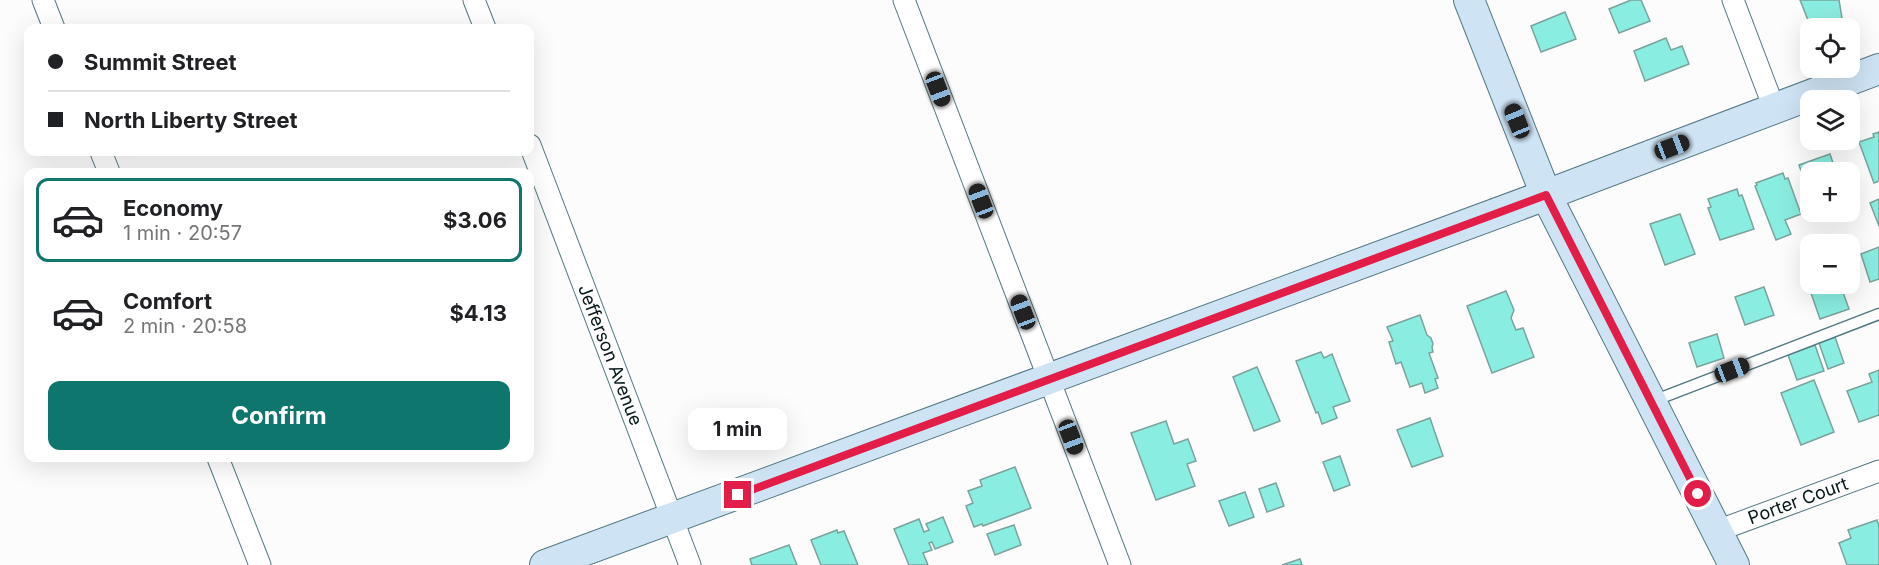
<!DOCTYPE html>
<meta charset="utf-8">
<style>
:root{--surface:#fff;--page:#f6f6f6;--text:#202124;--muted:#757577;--line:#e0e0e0;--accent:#0f766e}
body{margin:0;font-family:Inter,sans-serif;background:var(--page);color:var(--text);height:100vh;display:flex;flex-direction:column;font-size:22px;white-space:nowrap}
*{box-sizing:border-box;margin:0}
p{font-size:20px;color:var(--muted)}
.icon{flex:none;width:33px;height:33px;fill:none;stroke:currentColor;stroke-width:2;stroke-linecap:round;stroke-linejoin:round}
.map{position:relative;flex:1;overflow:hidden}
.details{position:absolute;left:24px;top:168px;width:510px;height:294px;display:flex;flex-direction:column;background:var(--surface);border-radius:12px;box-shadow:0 6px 24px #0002}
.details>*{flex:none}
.banner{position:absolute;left:24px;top:24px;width:510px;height:132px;border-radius:12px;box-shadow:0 6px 24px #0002;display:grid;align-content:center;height:132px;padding:0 24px;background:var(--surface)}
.tools{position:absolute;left:1800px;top:18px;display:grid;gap:12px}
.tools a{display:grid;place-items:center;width:60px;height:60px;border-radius:12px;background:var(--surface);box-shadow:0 6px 24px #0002;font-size:30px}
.end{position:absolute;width:27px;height:27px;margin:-14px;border:8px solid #e11d48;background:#fff;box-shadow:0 0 0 3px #fff}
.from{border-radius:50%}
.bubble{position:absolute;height:42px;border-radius:12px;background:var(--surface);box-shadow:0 6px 24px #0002;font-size:20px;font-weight:700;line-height:42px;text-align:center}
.car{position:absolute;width:18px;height:36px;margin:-18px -9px;border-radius:8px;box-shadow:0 0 4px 2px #0007;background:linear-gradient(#222 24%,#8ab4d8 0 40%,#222 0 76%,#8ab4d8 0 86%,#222 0)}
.banner b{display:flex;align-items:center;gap:21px;height:57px;font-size:22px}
.banner b+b{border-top:2px solid var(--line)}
.banner i{width:15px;height:15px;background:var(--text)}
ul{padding:10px 0 0;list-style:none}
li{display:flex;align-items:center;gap:18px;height:84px;margin:0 12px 9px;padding:0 12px;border:3px solid transparent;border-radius:12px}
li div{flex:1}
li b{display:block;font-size:22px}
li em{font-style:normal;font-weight:700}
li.current{border-color:var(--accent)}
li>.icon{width:54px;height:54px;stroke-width:1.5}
.button{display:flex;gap:12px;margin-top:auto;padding:12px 24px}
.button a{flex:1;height:69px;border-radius:12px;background:var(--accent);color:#fff;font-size:24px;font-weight:700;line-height:69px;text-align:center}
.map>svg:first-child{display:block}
</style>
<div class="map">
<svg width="1879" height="565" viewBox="0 0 1879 565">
<rect width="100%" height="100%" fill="#fcfcfc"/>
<!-- building -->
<g fill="#8aede1" stroke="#7ba39d" stroke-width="1.5">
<polygon points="1631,0 1641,0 1650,21 1619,33 1609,9"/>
<polygon points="1800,0 1839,0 1842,18 1814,28 1811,19 1808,20"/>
<polygon points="1565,12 1576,39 1541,52 1531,26"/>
<polygon points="1666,38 1671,50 1682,46 1689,64 1645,81 1634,51"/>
<polygon points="1879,132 1879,181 1874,183 1859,142 1874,137 1873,134"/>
<polygon points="1830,154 1836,172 1810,172 1810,198 1799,165"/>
<polygon points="1783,173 1785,179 1788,178 1801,214 1785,220 1791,234 1776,240 1755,186 1757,185 1756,183"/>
<polygon points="1737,189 1739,196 1742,195 1754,229 1720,240 1708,208 1711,207 1708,199"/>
<polygon points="1879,199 1879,226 1870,203"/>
<polygon points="1680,214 1695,254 1665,265 1650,224"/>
<polygon points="1879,247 1879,279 1870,282 1861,254"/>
<polygon points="1840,284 1849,309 1820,319 1811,293"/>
<polygon points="1764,287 1774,315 1745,325 1735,297"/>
<polygon points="1506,291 1514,310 1511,318 1516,330 1523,328 1534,357 1492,373 1467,306"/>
<polygon points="1420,315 1427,335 1431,338 1433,344 1432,347 1433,352 1429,353 1438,378 1435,379 1438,388 1425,393 1422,383 1410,387 1401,362 1396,364 1389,342 1393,341 1387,327"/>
<polygon points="1717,334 1724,358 1697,367 1689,343"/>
<polygon points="1835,337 1844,363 1828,369 1819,343"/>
<polygon points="1815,345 1824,371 1797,380 1788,355"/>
<polygon points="1321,352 1324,358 1332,354 1350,401 1333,407 1337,418 1322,424 1318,412 1316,413 1296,361"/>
<polygon points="1257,367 1280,421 1254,431 1233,377"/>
<polygon points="1879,370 1879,415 1859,422 1847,391 1872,382 1869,374"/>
<polygon points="1814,380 1834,432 1801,445 1781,393"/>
<polygon points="1430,418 1443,456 1412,467 1397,430"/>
<polygon points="1166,421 1174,444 1188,439 1196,461 1187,464 1195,486 1156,500 1131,433"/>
<polygon points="1340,456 1350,485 1334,491 1323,462"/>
<polygon points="1015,467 1031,508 983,526 982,524 974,527 966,506 973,503 968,491 982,486 980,480"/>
<polygon points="1276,483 1284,506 1267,512 1259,489"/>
<polygon points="1245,492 1254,517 1229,526 1219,501"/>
<polygon points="943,517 953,542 935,549 932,542 929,543 932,550 923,553 928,565 909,565 894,529 919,519 924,532 929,530 926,524"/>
<polygon points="1877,520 1879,526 1879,565 1847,565 1839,543 1851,538 1848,530"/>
<polygon points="1014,525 1021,545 995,555 987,534"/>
<polygon points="837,530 838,533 844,531 858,565 821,565 811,540"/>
<polygon points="789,545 797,565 752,565 750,559"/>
<polygon points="1300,559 1302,565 1282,565"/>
</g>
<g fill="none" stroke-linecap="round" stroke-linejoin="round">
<!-- service casing -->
<g stroke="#537982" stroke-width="13">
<polyline id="service" points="1653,401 1879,314"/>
</g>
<!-- minor casing -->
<g stroke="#537982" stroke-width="23">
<g id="minor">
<polyline points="43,0 54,28"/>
<polyline points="474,0 485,28"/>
<polyline points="904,0 1120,565"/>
<polyline points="1733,0 1774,108"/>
<polyline points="530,145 690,565"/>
<polyline points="101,152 109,172"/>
<polyline points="218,458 260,565"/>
<polyline points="1717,531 1879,471"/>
</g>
</g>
<!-- secondary casing -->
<g stroke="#537982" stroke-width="32">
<g id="secondary">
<polyline points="1469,0 1546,195 1734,565"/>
<polyline points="545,565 1546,195 1879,69"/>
</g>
</g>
<!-- service -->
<use href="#service" stroke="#fff" stroke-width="10"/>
<!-- minor -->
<use href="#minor" stroke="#fff" stroke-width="21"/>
<!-- secondary -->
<use href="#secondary" stroke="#cee3f4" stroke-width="30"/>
</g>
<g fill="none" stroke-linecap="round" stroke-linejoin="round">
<!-- route -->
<polyline stroke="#e11d48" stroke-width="8" points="738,495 1546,195 1698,494"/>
</g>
<g text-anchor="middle" stroke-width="4.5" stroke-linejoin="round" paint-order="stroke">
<!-- street labels -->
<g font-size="18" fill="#07171a" stroke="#fcfcfc">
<text transform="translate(610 355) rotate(69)" y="6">Jefferson Avenue</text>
<text transform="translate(1798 501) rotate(-20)" y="6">Porter Court</text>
</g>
</g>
</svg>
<div class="tools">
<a><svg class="icon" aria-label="locate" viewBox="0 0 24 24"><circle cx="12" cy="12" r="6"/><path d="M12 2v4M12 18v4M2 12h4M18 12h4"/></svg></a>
<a><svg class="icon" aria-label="layers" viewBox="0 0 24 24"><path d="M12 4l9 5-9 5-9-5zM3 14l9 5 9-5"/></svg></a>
<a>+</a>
<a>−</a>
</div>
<i class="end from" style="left:1698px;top:494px"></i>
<i class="end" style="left:738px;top:495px"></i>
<div class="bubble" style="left:688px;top:408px;width:99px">1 min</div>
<i class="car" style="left:938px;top:89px;rotate:159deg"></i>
<i class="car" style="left:1517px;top:121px;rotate:338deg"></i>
<i class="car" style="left:1672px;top:147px;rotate:69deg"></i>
<i class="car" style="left:981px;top:201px;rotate:339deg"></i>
<i class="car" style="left:1023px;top:312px;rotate:339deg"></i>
<i class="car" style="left:1732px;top:370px;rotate:69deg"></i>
<i class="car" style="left:1071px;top:437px;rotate:159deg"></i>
<div class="banner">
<b><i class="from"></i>Summit Street</b>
<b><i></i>North Liberty Street</b>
</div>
<section class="details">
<ul>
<li class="current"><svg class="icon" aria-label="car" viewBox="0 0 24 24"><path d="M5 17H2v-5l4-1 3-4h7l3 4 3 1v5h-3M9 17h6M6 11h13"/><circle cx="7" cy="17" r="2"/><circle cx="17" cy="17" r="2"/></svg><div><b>Economy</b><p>1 min · 20:57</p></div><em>$3.06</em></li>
<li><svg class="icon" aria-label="car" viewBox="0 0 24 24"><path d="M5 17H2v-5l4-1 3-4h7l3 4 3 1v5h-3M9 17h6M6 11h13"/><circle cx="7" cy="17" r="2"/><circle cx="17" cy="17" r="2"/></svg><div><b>Comfort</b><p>2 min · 20:58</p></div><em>$4.13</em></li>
</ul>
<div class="button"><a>Confirm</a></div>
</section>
</div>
